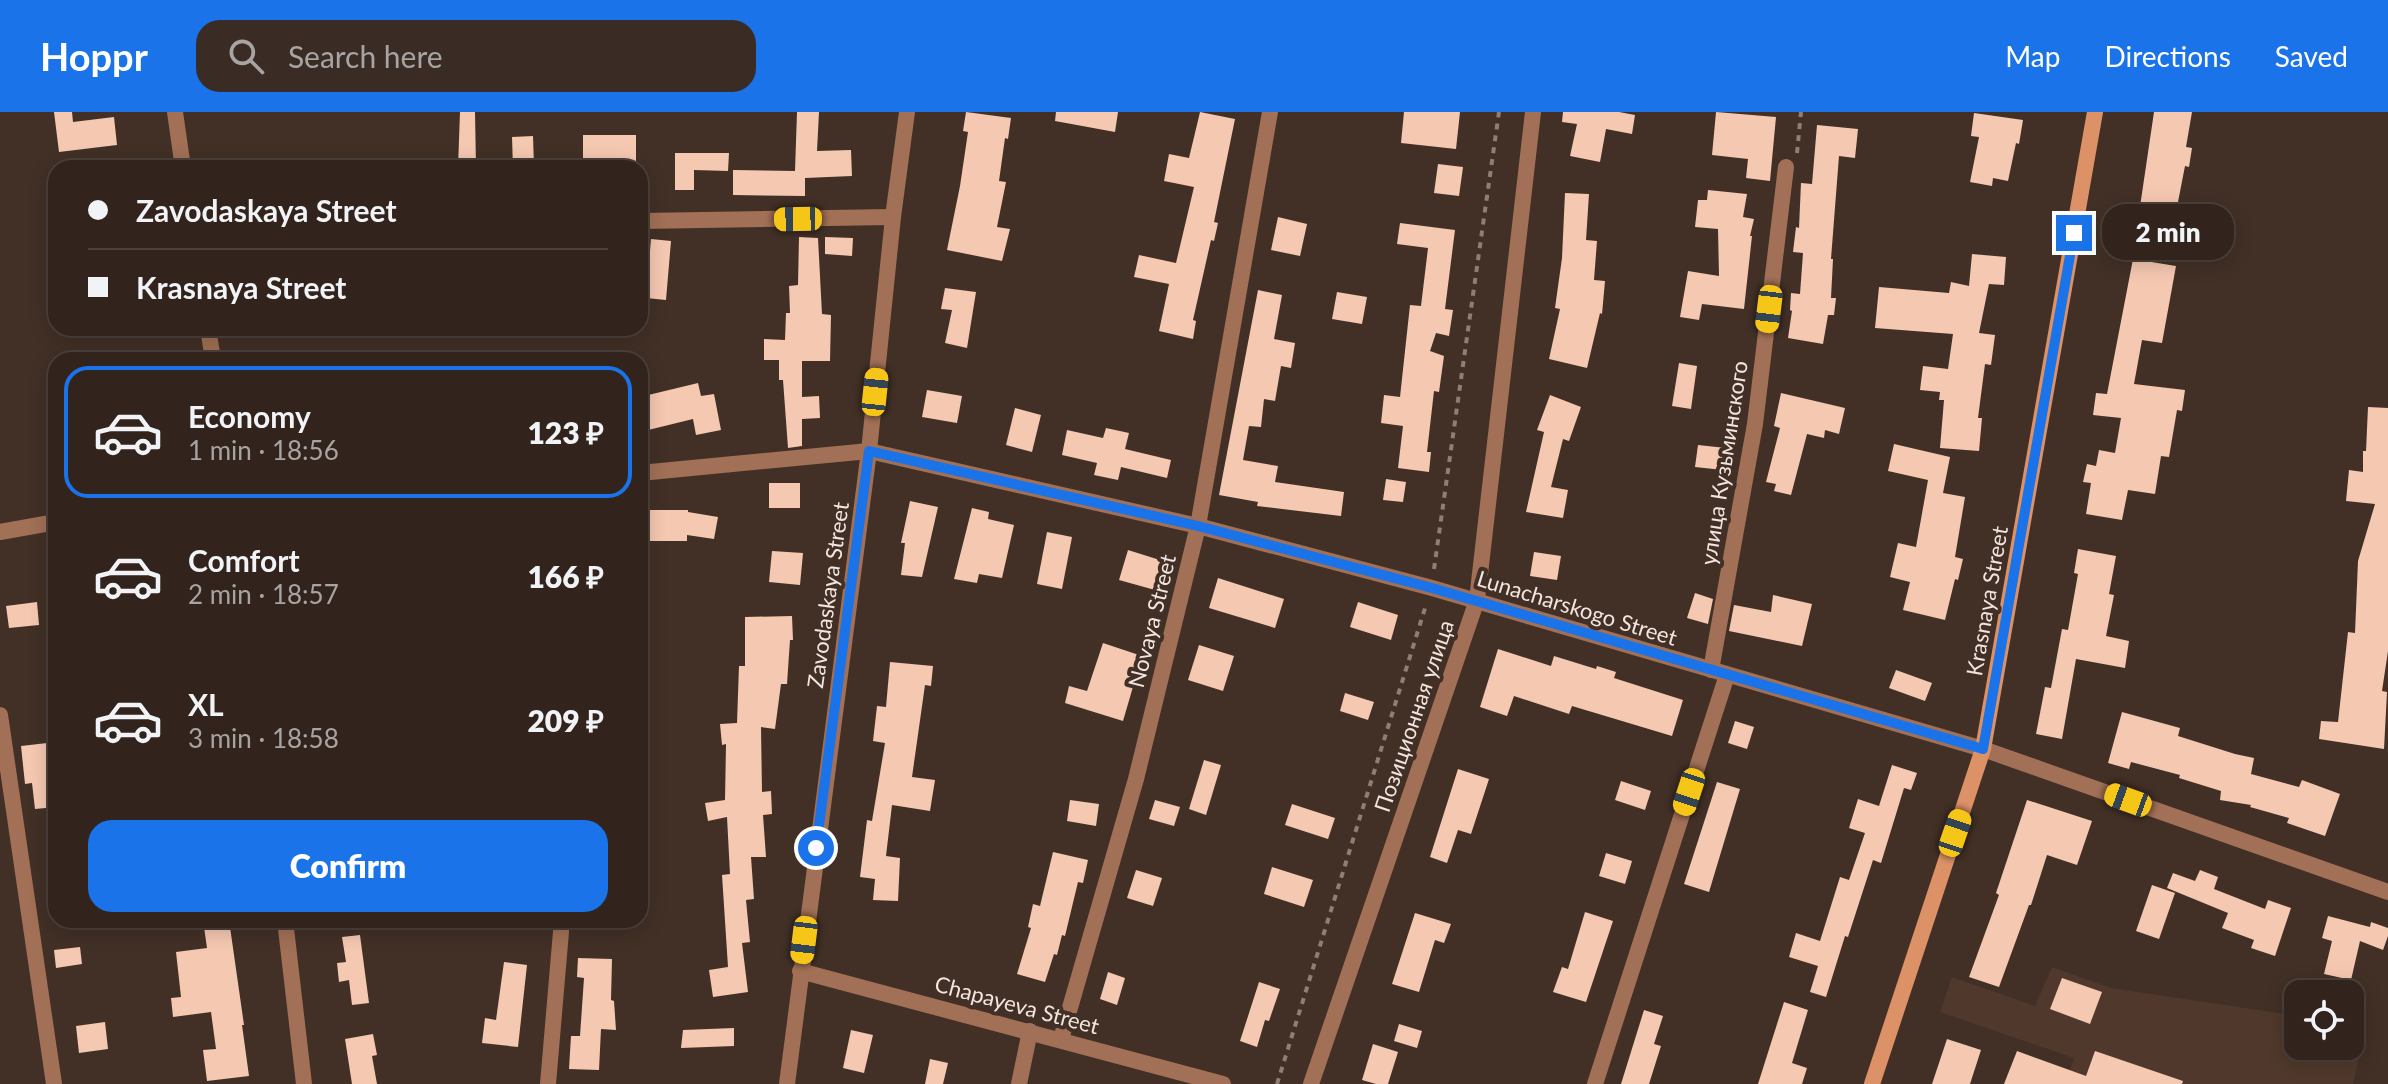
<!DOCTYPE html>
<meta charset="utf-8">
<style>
:root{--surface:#32241c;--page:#3a2c25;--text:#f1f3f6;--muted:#a8a4a3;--line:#4d413b;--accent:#1a73e8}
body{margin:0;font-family:Lato,sans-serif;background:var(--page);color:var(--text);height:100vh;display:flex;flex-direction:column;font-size:30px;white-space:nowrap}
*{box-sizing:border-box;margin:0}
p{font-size:26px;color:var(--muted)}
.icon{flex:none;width:44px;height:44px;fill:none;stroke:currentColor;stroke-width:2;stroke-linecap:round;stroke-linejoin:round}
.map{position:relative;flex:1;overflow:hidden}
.side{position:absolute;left:48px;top:240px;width:600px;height:576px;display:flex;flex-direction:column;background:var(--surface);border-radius:24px;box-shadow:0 4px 20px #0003,0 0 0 2px var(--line)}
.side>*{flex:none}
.top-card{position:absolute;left:48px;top:48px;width:600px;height:176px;border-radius:24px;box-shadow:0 4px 20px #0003,0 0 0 2px var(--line);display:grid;align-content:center;height:176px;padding:0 40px;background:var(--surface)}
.controls{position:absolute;left:2284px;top:868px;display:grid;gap:16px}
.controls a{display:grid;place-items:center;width:80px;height:80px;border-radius:16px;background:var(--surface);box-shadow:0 4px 20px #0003,0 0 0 2px var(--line);font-size:40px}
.end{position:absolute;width:36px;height:36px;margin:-18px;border:10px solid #1a73e8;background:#fff;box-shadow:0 0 0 4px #fff}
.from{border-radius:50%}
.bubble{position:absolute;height:56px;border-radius:24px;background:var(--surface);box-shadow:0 4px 20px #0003,0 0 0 2px var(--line);font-size:26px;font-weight:800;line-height:56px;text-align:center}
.car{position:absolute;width:24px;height:48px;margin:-24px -12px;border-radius:10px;box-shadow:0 0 6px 2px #0007;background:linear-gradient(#f5c518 24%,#345 0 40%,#f5c518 0 76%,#345 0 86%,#f5c518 0)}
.top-card b{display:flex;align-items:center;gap:28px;height:76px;font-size:30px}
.top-card b+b{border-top:2px solid var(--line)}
.top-card i{width:20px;height:20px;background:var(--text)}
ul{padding:14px 0 0;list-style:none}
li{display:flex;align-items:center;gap:24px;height:132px;margin:0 16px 12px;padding:0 24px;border:4px solid transparent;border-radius:24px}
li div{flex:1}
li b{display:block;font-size:30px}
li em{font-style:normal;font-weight:800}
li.selected{border-color:var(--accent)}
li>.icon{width:72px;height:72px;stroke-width:1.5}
.cta{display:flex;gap:16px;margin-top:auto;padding:16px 40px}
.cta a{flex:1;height:92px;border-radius:24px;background:var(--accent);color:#fff;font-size:32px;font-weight:800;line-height:92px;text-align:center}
header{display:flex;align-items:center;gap:48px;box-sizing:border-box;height:112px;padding:0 40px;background:var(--accent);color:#fff}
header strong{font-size:38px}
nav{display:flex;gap:44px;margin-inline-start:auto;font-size:28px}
.search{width:560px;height:72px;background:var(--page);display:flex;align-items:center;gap:20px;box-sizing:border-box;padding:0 28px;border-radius:24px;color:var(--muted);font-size:30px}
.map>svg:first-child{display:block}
</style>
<header>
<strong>Hoppr</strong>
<div class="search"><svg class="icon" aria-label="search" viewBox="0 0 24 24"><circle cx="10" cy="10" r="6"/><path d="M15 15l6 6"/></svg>Search here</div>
<nav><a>Map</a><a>Directions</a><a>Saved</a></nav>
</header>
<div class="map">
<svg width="2388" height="972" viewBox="0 0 2388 972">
<rect width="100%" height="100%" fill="#423026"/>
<!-- built -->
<polygon fill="#50392c" points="2052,855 2111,876 2298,904 2298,934 2350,934 2350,912 2366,914 2353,972 2066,972 2074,946 1940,900 1952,865 2035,894"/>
<!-- building -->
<g fill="#f5c8b1">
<polygon points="54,0 72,0 73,10 114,5 117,33 59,40"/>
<polygon points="460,0 475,0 476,56 458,56"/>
<polygon points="797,0 819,0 817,39 851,38 852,64 805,66 805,84 733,83 733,58 795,59"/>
<polygon points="966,0 1011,6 1008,27 1005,26 999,69 1006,70 997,115 1010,117 1002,149 947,138 960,74 968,20 963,19"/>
<polygon points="1056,0 1118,0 1115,20 1055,9"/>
<polygon points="1200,0 1235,7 1214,110 1218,111 1214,129 1211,128 1193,208 1196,209 1193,227 1159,219 1169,172 1134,165 1139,143 1176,151 1194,75 1164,69 1169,42 1189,46"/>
<polygon points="1404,0 1460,0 1456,37 1401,31"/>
<polygon points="1563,0 1619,0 1635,3 1632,22 1606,17 1600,50 1570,44 1577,12 1562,10"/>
<polygon points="1716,0 1776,5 1770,69 1746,66 1748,47 1712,43"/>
<polygon points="2154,0 2192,0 2186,35 2192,36 2189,55 2185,54 2178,90 2188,92 2185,110 2168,107 2166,117 2155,115 2151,137 2128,133 2131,114 2137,115"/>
<polygon points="1974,1 2023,8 2019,32 2016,31 2008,69 1993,66 1992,74 1970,70 1979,25 1971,24"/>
<polygon points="1817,13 1858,17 1855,46 1839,44 1831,147 1833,147 1831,186 1836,186 1834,203 1828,203 1823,232 1788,226 1792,199 1790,198 1791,181 1800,182 1803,141 1793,140 1796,115 1799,116 1801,71 1812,72"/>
<rect x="583" y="23" width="53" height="33"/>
<polygon points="533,24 534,56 513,56 512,25"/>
<polygon points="675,41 729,41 728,59 694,58 694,78 675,78"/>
<polygon points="1438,52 1463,55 1459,84 1434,81"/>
<polygon points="1708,78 1747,82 1743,105 1754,107 1750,124 1752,124 1744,197 1702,192 1699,208 1680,205 1688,159 1719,164 1718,117 1695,115 1698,88 1707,88"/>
<polygon points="1565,81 1589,82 1586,128 1597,129 1594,168 1605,169 1602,202 1600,201 1587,256 1549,247 1560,197 1555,196 1562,146"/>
<polygon points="1278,105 1307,112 1300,144 1271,138"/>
<polygon points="1400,111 1455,118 1445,197 1453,198 1449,224 1436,221 1430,239 1444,244 1439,280 1434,279 1427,340 1431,340 1429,360 1398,356 1403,314 1381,311 1384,283 1400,285 1410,193 1421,194 1428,136 1397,132"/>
<polygon points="799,125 818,126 822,202 831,203 830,249 802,249 802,285 819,284 820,306 802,307 802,334 788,336 783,268 779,268 779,248 764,248 764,227 785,228 786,201 790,201 789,174 798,173"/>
<polygon points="825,125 853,126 852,144 825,142"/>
<polygon points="651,127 671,129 666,188 646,186"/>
<polygon points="1972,142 2006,145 2004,173 1989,172 1979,221 1995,223 1991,253 1985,252 1978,306 1982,306 1979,339 1940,336 1944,288 1939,288 1940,280 1920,278 1923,254 1948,257 1953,222 1875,216 1879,175 1949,181 1951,170 1969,174"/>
<polygon points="2133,147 2176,154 2162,231 2142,228 2134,272 2185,278 2182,299 2177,298 2169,345 2161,344 2155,382 2128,378 2122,408 2086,402 2091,371 2083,370 2087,352 2096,354 2099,338 2115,341 2121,306 2093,303 2096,281 2107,282"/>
<polygon points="945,176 976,180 967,236 945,231 952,198 941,197"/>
<polygon points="1258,178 1282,183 1274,227 1295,231 1291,256 1281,254 1275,289 1264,287 1261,315 1249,314 1243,348 1278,354 1275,370 1344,380 1341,404 1257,394 1258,390 1219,383"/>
<polygon points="1337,180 1367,185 1362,212 1332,207"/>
<polygon points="1679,251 1697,254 1691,297 1672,294"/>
<polygon points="698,271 701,284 714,282 721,318 696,323 693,307 640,320 640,285"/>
<polygon points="927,278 962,284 957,311 922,305"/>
<polygon points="1781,281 1845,296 1839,322 1825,318 1824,326 1807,322 1791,383 1774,379 1776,372 1766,370 1780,316 1774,314"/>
<polygon points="1550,283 1581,295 1569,329 1563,327 1551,375 1568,378 1563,406 1526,400 1544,320 1537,318"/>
<polygon points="2368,295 2388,296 2388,539 2382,579 2387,580 2384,637 2319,627 2321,609 2338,610 2348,520 2355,521 2358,449 2375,392 2346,389 2349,358 2363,360 2363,339 2366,339"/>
<polygon points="1015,296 1041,303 1032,340 1006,333"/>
<polygon points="1106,316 1129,321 1125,337 1171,348 1167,366 1121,355 1118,368 1094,363 1097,351 1062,343 1067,318 1103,326"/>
<polygon points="1894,332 1950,345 1943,381 1965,385 1955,445 1963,447 1958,468 1955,467 1945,508 1903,498 1910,470 1890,465 1898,431 1916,435 1928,368 1888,359"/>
<polygon points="1698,333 1726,336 1723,358 1695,355"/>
<polygon points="1386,367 1406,370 1403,390 1383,388"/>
<rect x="769" y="371" width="31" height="25"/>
<polygon points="910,389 938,395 922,465 901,463 905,431 901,431"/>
<polygon points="972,396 989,400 988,407 1014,413 1002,466 979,462 977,471 954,467"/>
<polygon points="640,398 688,398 688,400 718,405 714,427 687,423 687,429 644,429 644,423 640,423"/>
<polygon points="1047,420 1072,425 1062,477 1037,472"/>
<polygon points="2078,437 2116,444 2109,482 2114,483 2106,524 2129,529 2125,556 2076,547 2062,627 2036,622 2045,575 2051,576 2062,517 2068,518 2078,462 2074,461"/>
<polygon points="1128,438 1163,449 1155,478 1119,468"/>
<polygon points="772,439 803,441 800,473 769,470"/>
<polygon points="1534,440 1561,444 1557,468 1530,464"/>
<polygon points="1218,466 1284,487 1275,516 1209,496"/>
<polygon points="1695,481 1713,487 1708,512 1687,506"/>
<polygon points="1773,483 1812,492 1802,534 1729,519 1734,493 1771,500"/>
<polygon points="37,490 39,513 9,516 6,494"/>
<polygon points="1358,490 1398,503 1391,528 1350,515"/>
<polygon points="792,504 793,528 790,528 787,572 781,572 775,617 761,615 762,680 771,679 772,702 763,703 766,745 751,745 754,787 746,788 750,830 742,831 748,880 713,885 709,858 728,855 722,763 730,762 727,705 708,709 705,691 725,688 726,632 722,633 720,612 737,611 739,554 745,554 745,505"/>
<polygon points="1103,531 1142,544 1123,609 1065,591 1069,574 1087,579"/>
<polygon points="1199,533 1234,544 1223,579 1188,568"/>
<polygon points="1498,537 1551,554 1554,544 1596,557 1597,554 1616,560 1614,566 1683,588 1672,624 1572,594 1569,602 1514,584 1507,604 1480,595"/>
<polygon points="890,550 933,554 931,574 925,573 912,665 935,668 930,699 892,693 886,744 900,746 898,789 873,788 875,767 860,765 867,708 872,709 885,631 873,629 877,594 886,595"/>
<polygon points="1896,558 1932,571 1925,589 1889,576"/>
<polygon points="1345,581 1374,590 1368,608 1340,599"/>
<polygon points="2122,600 2180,616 2178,624 2235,642 2254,646 2251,662 2299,675 2302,668 2340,682 2325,724 2287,711 2289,706 2250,695 2251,693 2220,688 2221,679 2179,666 2180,663 2131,650 2129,657 2108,651"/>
<polygon points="1735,609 1754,615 1747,637 1728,631"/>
<polygon points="56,630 56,695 35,697 32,671 25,672 21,634"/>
<polygon points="1204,648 1221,653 1206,703 1189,697"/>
<polygon points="1892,653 1917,661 1911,678 1904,676 1881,751 1873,748 1848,825 1845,824 1826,885 1810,880 1818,854 1789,845 1796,821 1820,829 1840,765 1849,768 1865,721 1849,716 1858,687 1879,694"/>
<polygon points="1458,657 1489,667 1471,722 1458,718 1447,751 1430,745"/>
<polygon points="1621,669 1651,679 1645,698 1615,688"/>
<polygon points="1717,670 1740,677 1709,780 1684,772"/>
<polygon points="1070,688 1099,692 1096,714 1067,709"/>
<polygon points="1155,688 1180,695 1174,714 1149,707"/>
<polygon points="2027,688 2092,709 2077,753 2047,743 2031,793 2029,793 1999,875 1969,865 1999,783 1996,781"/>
<polygon points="1292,692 1335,706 1328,727 1285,713"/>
<polygon points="1053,740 1088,748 1083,771 1078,770 1065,824 1062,823 1057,843 1054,842 1045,870 1017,862 1031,816 1028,815 1033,792 1040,794"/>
<polygon points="1606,741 1632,749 1625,772 1599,764"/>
<polygon points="1272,755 1313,768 1304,795 1264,782"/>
<polygon points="1136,758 1162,766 1153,794 1127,786"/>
<polygon points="2200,758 2218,765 2214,777 2265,797 2268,788 2291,796 2275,844 2251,836 2254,828 2222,816 2228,801 2167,776 2173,761 2195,769"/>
<polygon points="2152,773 2175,781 2159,827 2136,819"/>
<polygon points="1585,800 1613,809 1586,890 1553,880 1562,855 1568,857"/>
<polygon points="1415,801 1451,812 1444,831 1435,828 1419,880 1392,872"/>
<polygon points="2328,804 2370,815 2371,810 2388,816 2388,824 2383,838 2360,829 2351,868 2324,862 2332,829 2322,826"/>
<polygon points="203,808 229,808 244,913 242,913 249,964 207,969 203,938 216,937 211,900 173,905 171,886 181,885 176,840 207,836"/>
<polygon points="360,823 369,891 352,893 349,868 339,870 337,851 346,850 342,825"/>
<polygon points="80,835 82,852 56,856 54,838"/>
<polygon points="578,846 612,847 611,888 614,889 616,918 601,917 599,958 569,957 571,924 580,924 584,866 577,865"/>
<polygon points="504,850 527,853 518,935 482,931 485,906 496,908"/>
<polygon points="1108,860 1125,866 1117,893 1100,887"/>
<polygon points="2062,866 2102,880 2090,912 2050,897"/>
<polygon points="1259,870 1280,877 1269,909 1265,908 1257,935 1240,929"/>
<polygon points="1784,890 1808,898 1792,951 1807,956 1802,972 1758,972"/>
<polygon points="1644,898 1663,904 1654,932 1661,934 1649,972 1621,972"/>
<polygon points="105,910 108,937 79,941 76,914"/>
<polygon points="1399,912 1422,919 1417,936 1394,929"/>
<polygon points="734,916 734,934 681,936 683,918"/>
<polygon points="851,918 873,923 864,961 843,956"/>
<polygon points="373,922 377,943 372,944 377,972 352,972 345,927"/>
<polygon points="1947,927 1981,938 1970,972 1932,972"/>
<polygon points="1373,932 1398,940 1388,972 1376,972 1362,968"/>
<polygon points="2017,939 2086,964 2095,939 2183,969 2182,972 2004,972"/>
<polygon points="930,947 948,951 943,972 925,972"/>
</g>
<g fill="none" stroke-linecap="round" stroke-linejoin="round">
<!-- path -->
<g stroke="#8e7e75" stroke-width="4" stroke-dasharray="6 6" stroke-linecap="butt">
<polyline points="1797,41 1801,0"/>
<polyline points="1434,457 1499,0"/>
<polyline points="1277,972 1426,493"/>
</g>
<!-- minor -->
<g stroke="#a17056" stroke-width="16">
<polyline points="175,0 183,56"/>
<polyline points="640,109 893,105"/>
<polyline points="208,216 213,248"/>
<polyline points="640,361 869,339 1198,414 1432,476 1983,637 2388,780"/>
<polyline points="0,420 56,410"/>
<polyline points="1711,558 1755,312 1786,55"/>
<polyline points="0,603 54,972"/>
<polyline points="285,808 304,972"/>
<polyline points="800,859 1223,972"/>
<polyline points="1061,927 1136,667 1198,414 1270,0"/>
<polyline points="548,972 562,808"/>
<polyline points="787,972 869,339 893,105 907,0"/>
<polyline points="1019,972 1030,919"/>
<polyline points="1595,972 1727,563"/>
</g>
<!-- tertiary -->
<polyline stroke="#a17056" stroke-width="16" points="1311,972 1477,488 1533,0"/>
<!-- secondary -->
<polyline stroke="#dd9167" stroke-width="16" points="1872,972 1983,637 2095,0"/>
</g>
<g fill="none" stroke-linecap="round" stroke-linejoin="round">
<!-- route -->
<polyline stroke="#1a73e8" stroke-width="10" points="816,736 869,339 1198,414 1432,476 1983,637 2074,121"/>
</g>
<g text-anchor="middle" stroke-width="8" stroke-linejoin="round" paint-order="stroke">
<!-- street labels -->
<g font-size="22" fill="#f2e5df" stroke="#423026">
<text transform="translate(1724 351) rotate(-81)" y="8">улица Кузьминского</text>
<text transform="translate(828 483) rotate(-82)" y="8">Zavodaskaya Street</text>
<text transform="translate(1987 489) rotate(-80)" y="8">Krasnaya Street</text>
<text transform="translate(1577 496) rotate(17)" y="8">Lunacharskogo Street</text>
<text transform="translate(1152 509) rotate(-76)" y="8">Novaya Street</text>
<text transform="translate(1414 604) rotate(-71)" y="8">Позиционная улица</text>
<text transform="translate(1017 893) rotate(15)" y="8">Chapayeva Street</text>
</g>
</g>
</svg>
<div class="controls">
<a><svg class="icon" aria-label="locate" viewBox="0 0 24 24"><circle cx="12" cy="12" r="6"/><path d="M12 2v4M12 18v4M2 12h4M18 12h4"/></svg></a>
</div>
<i class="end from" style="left:816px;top:736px"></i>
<i class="end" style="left:2074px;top:121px"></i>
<div class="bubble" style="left:2102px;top:92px;width:132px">2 min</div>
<i class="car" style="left:798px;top:107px;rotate:269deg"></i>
<i class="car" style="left:1769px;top:197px;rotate:187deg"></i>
<i class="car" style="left:875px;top:280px;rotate:6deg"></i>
<i class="car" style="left:1689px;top:680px;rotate:198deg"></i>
<i class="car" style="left:2128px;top:688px;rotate:290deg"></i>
<i class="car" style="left:1955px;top:721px;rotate:19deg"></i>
<i class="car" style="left:804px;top:828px;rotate:187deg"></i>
<div class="top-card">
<b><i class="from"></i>Zavodaskaya Street</b>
<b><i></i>Krasnaya Street</b>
</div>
<section class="side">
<ul>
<li class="selected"><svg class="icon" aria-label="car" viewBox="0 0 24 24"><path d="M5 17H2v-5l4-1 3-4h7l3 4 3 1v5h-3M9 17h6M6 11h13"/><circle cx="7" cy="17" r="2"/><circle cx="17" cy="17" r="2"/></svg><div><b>Economy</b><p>1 min · 18:56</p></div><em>123 ₽</em></li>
<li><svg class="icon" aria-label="car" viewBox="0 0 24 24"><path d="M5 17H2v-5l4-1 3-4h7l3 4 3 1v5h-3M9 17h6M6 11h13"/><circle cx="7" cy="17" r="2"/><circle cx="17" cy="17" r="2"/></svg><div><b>Comfort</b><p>2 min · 18:57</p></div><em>166 ₽</em></li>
<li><svg class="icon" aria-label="car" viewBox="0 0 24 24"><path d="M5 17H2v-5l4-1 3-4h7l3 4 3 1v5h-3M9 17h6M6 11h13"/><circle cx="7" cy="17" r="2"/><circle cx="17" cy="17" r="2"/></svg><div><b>XL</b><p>3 min · 18:58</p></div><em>209 ₽</em></li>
</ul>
<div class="cta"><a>Confirm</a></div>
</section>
</div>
